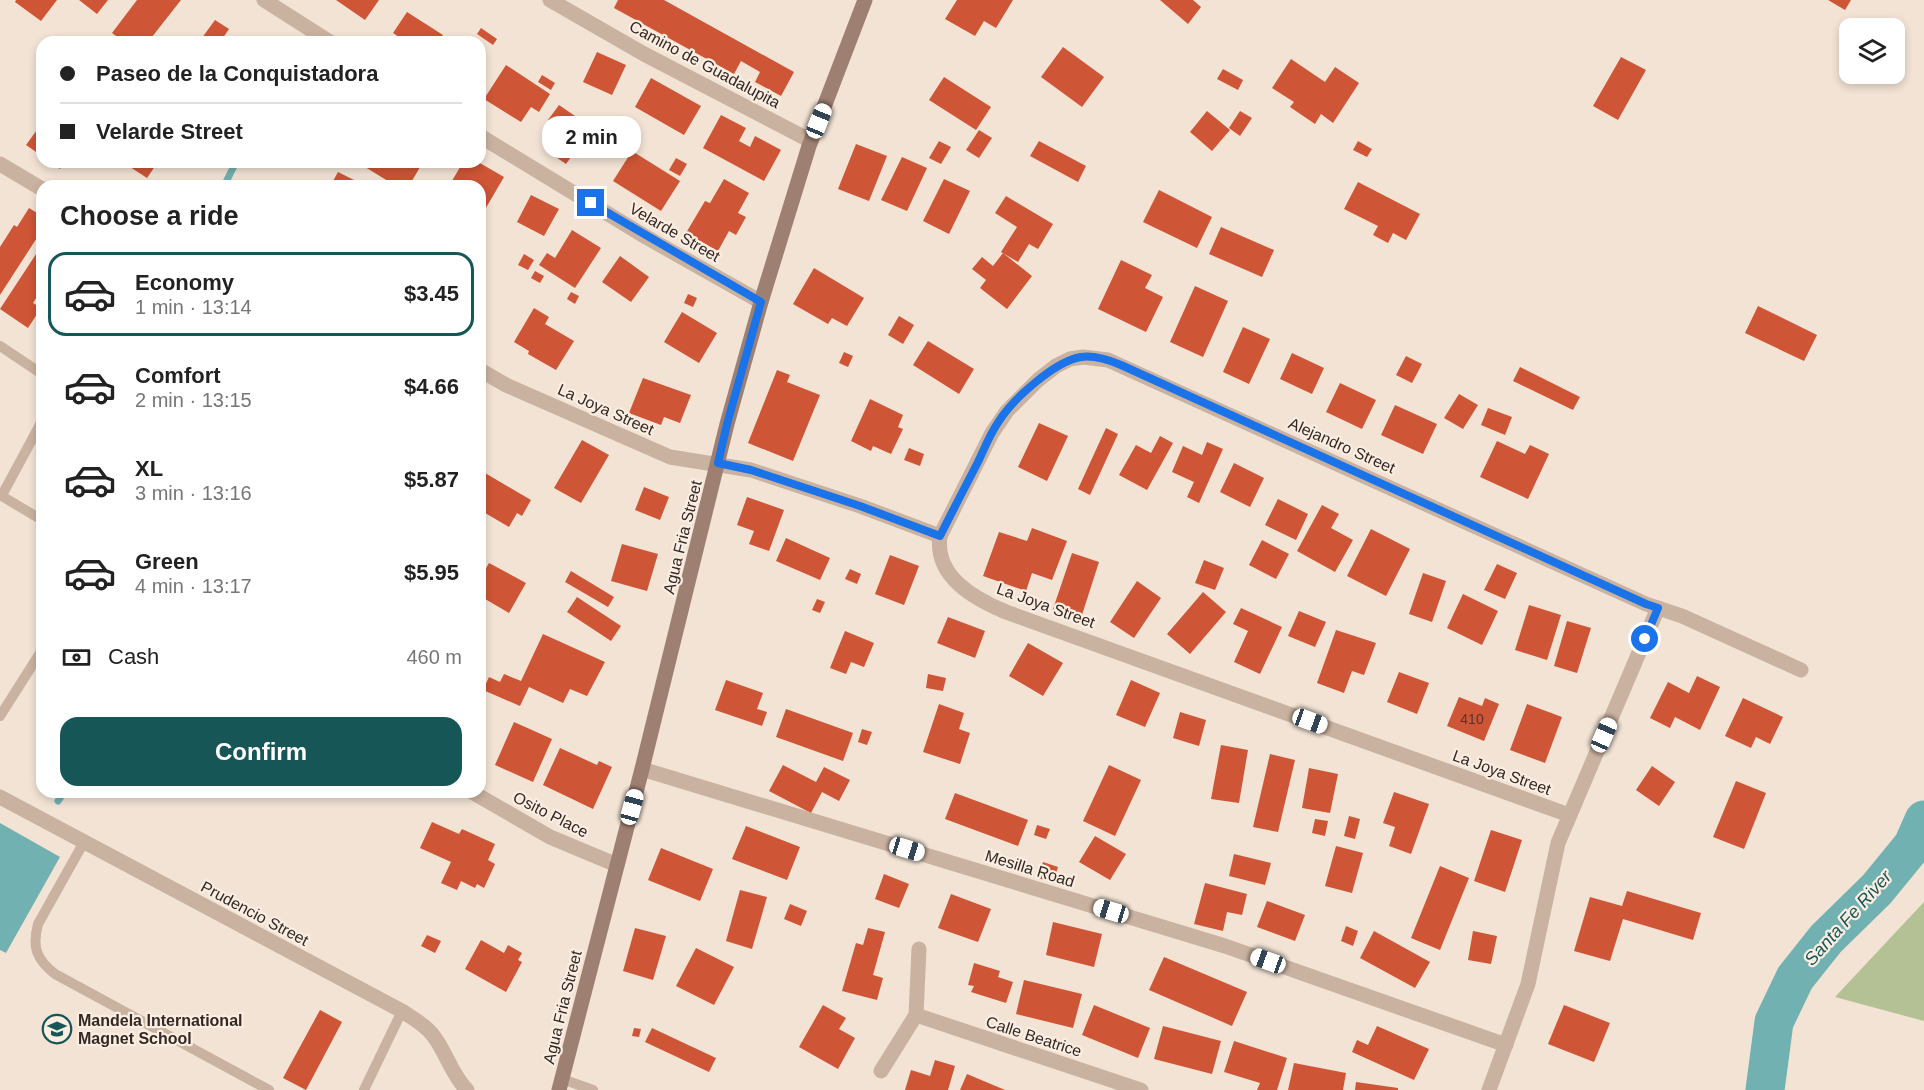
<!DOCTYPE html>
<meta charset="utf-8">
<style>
:root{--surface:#fff;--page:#f6f6f6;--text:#222;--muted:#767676;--line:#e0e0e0;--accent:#175657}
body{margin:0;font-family:Helvetica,sans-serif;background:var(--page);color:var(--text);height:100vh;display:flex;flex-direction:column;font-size:22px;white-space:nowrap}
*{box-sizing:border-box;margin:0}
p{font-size:20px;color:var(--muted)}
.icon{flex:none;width:33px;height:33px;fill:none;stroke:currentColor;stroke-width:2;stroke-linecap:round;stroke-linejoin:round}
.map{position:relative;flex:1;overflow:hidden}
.drawer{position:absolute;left:36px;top:180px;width:450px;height:618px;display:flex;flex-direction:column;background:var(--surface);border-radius:18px;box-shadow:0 3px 9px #0003}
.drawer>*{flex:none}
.guide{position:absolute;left:36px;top:36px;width:450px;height:132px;border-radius:18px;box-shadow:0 3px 9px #0003;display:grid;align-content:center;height:132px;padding:0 24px;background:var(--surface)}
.buttons{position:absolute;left:1839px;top:18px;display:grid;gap:12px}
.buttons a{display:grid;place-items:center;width:66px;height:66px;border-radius:12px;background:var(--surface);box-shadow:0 3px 9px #0003;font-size:30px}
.end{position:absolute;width:27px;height:27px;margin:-14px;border:8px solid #1a73e8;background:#fff;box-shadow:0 0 0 3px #fff}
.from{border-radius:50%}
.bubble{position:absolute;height:42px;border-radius:18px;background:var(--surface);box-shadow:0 3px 9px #0003;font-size:20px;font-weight:700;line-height:42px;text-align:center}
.car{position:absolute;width:18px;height:36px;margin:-18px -9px;border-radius:8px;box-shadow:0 0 4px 2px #0007;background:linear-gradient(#fff 24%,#345 0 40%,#fff 0 76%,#345 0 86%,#fff 0)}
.guide b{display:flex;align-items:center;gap:21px;height:57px;font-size:22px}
.guide b+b{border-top:2px solid var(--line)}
.guide i{width:15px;height:15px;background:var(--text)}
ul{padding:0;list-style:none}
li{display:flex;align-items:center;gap:18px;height:84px;margin:0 12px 9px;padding:0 12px;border:3px solid transparent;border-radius:18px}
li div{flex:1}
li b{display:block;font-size:22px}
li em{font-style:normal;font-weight:700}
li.selected{border-color:var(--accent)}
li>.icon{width:54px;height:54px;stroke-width:1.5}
h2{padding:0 24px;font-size:27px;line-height:72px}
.pay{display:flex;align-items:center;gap:15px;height:66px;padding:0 24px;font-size:22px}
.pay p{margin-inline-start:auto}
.primary-button{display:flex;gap:12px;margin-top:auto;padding:12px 24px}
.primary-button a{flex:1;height:69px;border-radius:18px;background:var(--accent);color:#fff;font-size:24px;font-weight:700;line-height:69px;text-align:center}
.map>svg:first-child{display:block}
</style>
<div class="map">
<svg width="1924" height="1090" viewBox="0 0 1924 1090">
<rect width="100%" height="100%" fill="#f2e3d5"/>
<!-- green -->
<polygon fill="#b4c194" points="1924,902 1924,1021 1835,997"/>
<!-- water -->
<polygon fill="#72b1b1" points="0,823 60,857 6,953 0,950"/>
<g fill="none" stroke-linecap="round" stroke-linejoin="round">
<!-- stream -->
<g stroke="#72b1b1" stroke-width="7">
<polyline points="224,186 236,162"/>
<polyline points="58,801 64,792"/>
</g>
<!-- river -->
<polyline stroke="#72b1b1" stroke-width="39" points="1765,1090 1774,1022 1795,978 1826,939 1877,889 1913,845 1924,820"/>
</g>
<!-- building -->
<g fill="#ce5536">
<polygon points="16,0 57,0 41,21 15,2"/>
<polygon points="79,0 108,0 97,14"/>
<polygon points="137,0 181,0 148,42 124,42 112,33"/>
<polygon points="336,0 379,0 365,20"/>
<polygon points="618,0 664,0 794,72 781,96 755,82 760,72 741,61 734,74 614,8"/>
<polygon points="957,0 1013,0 996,28 984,21 975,36 945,19"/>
<polygon points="1160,0 1193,0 1201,7 1188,24"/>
<polygon points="1828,0 1851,0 1845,10"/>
<polygon points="407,12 443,35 438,42 407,42 393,33"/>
<polygon points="215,20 229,29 220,42 199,42"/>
<polygon points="481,28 497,39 493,45 477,34"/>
<polygon points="454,36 462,42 450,42"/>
<polygon points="1063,47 1104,77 1082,107 1041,77"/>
<polygon points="597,52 626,65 612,95 583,82"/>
<polygon points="1621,57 1646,70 1618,120 1593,106"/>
<polygon points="1291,59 1325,82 1335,67 1359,83 1333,123 1321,114 1315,124 1290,107 1294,102 1272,88"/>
<polygon points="506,65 550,94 539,112 531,107 521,122 484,99"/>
<polygon points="1223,69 1243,80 1238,90 1217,79"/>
<polygon points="542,75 555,83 551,90 538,82"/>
<polygon points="944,77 991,107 976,130 929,100"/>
<polygon points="651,78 701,106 684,135 635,107"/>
<polygon points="559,105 578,118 575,123 588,133 566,164 547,151 562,130 548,120"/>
<polygon points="1207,111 1230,130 1212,151 1190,132"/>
<polygon points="1240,111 1252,118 1240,136 1229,128"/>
<polygon points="721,115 746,128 739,141 750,147 755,136 781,150 764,181 703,148"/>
<polygon points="613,120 629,130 612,155 596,145"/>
<polygon points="42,123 42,156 26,145"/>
<polygon points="979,130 992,138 979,158 966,150"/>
<polygon points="939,141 951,147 941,164 929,158"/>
<polygon points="1039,141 1086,166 1078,182 1030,156"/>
<polygon points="1358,141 1372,149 1367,157 1353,150"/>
<polygon points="856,144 887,156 869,201 838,189"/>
<polygon points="632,151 680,181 661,211 613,181"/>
<polygon points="902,157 927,168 907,211 881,200"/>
<polygon points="676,158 687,164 680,176 669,170"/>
<polygon points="50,162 65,162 60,169"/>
<polygon points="129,162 158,162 147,178 127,165"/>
<polygon points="357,162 423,162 409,186 396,186"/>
<polygon points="463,162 478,162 504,177 480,218 480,186 449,186"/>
<polygon points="338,172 354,180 351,186 341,186 333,181"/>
<polygon points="724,179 749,193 738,213 746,217 736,235 729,231 718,251 686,233 705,201 710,203"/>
<polygon points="944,179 970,191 949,234 923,221"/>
<polygon points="1358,182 1420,214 1406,240 1393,233 1388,243 1373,235 1378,226 1344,209"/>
<polygon points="1159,190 1212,217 1197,248 1143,222"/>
<polygon points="531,195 559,209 544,236 517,222"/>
<polygon points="1006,196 1053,224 1038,249 1029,244 1018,262 1001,252 1017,227 995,213"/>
<polygon points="29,208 42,216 42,230 0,295 0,247 14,225 17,227"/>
<polygon points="1221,227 1274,250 1262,277 1209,254"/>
<polygon points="572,230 601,248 575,288 539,265 547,253 555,258"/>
<polygon points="42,245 42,289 33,303 41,308 28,328 0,309"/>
<polygon points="1003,253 1032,276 1007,309 980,288 986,280 972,269 982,257 993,266"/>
<polygon points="524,254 534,260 528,270 518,265"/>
<polygon points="620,256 649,277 631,302 602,282"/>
<polygon points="1121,260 1152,275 1145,288 1163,297 1146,332 1098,309"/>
<polygon points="814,268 864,298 847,326 832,318 828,324 793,304"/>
<polygon points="535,271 544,276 540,283 531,278"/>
<polygon points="1195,286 1228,301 1203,357 1170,342"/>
<polygon points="571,292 579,296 575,304 567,299"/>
<polygon points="688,294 697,298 693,307 684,303"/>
<polygon points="1758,306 1817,335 1804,361 1745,333"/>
<polygon points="534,308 549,317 545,324 574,341 556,370 528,354 529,351 514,342"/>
<polygon points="682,312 717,333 699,363 664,342"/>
<polygon points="899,316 914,325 903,344 888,335"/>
<polygon points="1243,327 1270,339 1249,384 1223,372"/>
<polygon points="928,341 974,369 959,394 913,365"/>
<polygon points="844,352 853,356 848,367 839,363"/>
<polygon points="1292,353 1324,368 1312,394 1280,379"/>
<polygon points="1406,356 1422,364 1412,383 1396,375"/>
<polygon points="1520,367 1580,397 1573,410 1513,381"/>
<polygon points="777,370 790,375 787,382 820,395 793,461 748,443"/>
<polygon points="643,378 691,395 680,423 664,417 661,425 629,413"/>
<polygon points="1340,383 1376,400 1362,429 1326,412"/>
<polygon points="1459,394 1478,405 1463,429 1444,418"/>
<polygon points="870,399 903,415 898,427 903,429 891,454 873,446 871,451 851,441"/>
<polygon points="1395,405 1437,424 1423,454 1381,435"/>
<polygon points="1488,408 1512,417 1505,435 1481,425"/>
<polygon points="1039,423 1068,436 1047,481 1018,467"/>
<polygon points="1106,428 1118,434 1090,495 1078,489"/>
<polygon points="1160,436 1173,443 1147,490 1119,475 1136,445 1151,453"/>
<polygon points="582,440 609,455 581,503 554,488"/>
<polygon points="1497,441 1525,454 1530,445 1549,454 1528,499 1480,477"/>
<polygon points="1207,442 1223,449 1199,503 1187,497 1194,482 1172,472 1183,446 1202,455"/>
<polygon points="909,448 924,454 920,466 904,460"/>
<polygon points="1234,463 1264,478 1250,507 1220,492"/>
<polygon points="480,470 531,500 522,516 517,513 509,527 480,510"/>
<polygon points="644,487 669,497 660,520 635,510"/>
<polygon points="747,497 784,510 769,551 749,544 754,531 737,525"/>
<polygon points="1278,499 1308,514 1296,540 1265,525"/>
<polygon points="1322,505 1339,514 1331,528 1353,540 1335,572 1297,551"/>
<polygon points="1032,528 1067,541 1052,580 1032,573 1026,591 983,576 999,532 1027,541"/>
<polygon points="1371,529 1410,549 1386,596 1347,576"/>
<polygon points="786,538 830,558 820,580 776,561"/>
<polygon points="1262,540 1289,554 1276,579 1249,565"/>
<polygon points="622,544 658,554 647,591 611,581"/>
<polygon points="1072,553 1099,562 1080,621 1052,612"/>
<polygon points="890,555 919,566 904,605 875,594"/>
<polygon points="1204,560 1224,568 1215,590 1195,583"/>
<polygon points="489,563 526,583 509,613 480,596 480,579"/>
<polygon points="1497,564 1517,573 1505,599 1484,590"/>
<polygon points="850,569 861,574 857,584 845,579"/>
<polygon points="571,571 614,597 608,607 565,582"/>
<polygon points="1423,573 1446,581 1432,622 1409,614"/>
<polygon points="1137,581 1161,598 1134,638 1110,622"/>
<polygon points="1203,592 1226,612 1190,654 1167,634"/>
<polygon points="1463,594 1498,611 1482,645 1447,628"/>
<polygon points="577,597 621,626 611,641 567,612"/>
<polygon points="817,599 825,602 820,613 812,610"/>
<polygon points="1529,605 1561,615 1547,660 1515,650"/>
<polygon points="1241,608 1282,627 1260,674 1234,662 1248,631 1233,624"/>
<polygon points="1299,611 1326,622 1315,647 1288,636"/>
<polygon points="948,617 985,631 975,658 937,643"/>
<polygon points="1567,621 1591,628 1577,673 1554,666"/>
<polygon points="1336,630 1376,643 1364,675 1352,671 1344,693 1317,683"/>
<polygon points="845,631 874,643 864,667 851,662 846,674 830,668"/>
<polygon points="543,634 605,662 587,696 570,689 563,703 529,687 520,706 483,690 489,677 500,682 504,674 521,681"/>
<polygon points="1028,643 1063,663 1043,696 1009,676"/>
<polygon points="1399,672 1429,683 1417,714 1387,702"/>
<polygon points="928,674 946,678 943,691 926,688"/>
<polygon points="1697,676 1720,687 1700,730 1675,717 1670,728 1650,718 1668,682 1689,693"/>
<polygon points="726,680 763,693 757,709 767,712 762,726 715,710"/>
<polygon points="1131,680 1160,693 1145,727 1116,715"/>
<polygon points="1459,697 1482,706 1485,698 1499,704 1484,741 1447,726"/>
<polygon points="1743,698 1783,717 1770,744 1756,737 1751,748 1725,736"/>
<polygon points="939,704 964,713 959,729 970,733 960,764 923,752"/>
<polygon points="1527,704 1562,717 1545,763 1510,750"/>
<polygon points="786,709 853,733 843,761 776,737"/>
<polygon points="1180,712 1206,720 1199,746 1173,738"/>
<polygon points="514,722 552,739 533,782 495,765"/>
<polygon points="862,729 872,732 867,745 858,742"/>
<polygon points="1221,745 1248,750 1239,803 1211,799"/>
<polygon points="560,748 597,765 599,761 612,767 593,809 543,785"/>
<polygon points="1270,754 1295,760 1278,832 1253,827"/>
<polygon points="783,765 816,782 824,767 850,780 839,801 822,792 811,813 769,791"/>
<polygon points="1109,765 1141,780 1115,836 1083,821"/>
<polygon points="1652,766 1675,782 1659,806 1636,790"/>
<polygon points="1309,768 1338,774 1330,813 1302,808"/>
<polygon points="1736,781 1766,793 1744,849 1713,837"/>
<polygon points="1394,792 1429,804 1411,854 1389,846 1395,827 1383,823"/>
<polygon points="955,793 1028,820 1018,846 945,819"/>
<polygon points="1349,816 1360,819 1355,839 1344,836"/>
<polygon points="1315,819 1328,821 1325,836 1312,833"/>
<polygon points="432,822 459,834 462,829 495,844 488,860 495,864 484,888 477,884 475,888 461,881 457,890 441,883 451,862 420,848"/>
<polygon points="1037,825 1050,829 1046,839 1034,835"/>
<polygon points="746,826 800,847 787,880 732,859"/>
<polygon points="1491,830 1522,840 1505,892 1474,881"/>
<polygon points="1095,836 1126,854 1110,880 1079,862"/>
<polygon points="1336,846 1363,853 1352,893 1325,886"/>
<polygon points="661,848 713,869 700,901 648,880"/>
<polygon points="1234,854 1271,863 1265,885 1229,876"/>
<polygon points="1043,862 1058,867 1053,883 1038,878"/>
<polygon points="1440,866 1469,878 1440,950 1411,938"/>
<polygon points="884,874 909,884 899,908 875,899"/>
<polygon points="1205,883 1247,894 1242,915 1227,912 1223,931 1194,924"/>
<polygon points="740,890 767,897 752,949 726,941"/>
<polygon points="1627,891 1701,913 1693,940 1623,919 1610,961 1574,951 1590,897 1622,906"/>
<polygon points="951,894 991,909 978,942 938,928"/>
<polygon points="1267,901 1305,915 1295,941 1257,927"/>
<polygon points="790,904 807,911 801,926 784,919"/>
<polygon points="1053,922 1102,934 1094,967 1046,955"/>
<polygon points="1346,926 1358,931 1353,946 1341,941"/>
<polygon points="635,928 666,936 653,980 623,971"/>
<polygon points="868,928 885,932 873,975 883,978 877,1000 842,991 856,943 863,945"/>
<polygon points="1374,931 1430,962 1415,988 1360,958"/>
<polygon points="1473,931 1497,936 1491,964 1468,960"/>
<polygon points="427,935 441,941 435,953 421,946"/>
<polygon points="481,940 504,953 508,945 522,953 518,960 522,962 506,992 465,969"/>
<polygon points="696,948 734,967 714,1005 676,986"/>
<polygon points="1164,957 1247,992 1232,1026 1149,990"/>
<polygon points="974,963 1000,971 998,977 1013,982 1006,1003 971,992 974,986 968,985"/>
<polygon points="1024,980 1082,994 1073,1028 1016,1014"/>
<polygon points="823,1005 846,1018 839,1029 855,1038 838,1069 799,1047"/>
<polygon points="1094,1005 1150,1028 1138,1058 1082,1035"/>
<polygon points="1564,1005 1610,1023 1594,1062 1548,1044"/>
<polygon points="320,1010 342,1022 306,1090 283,1078"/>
<polygon points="1163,1026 1221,1041 1212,1074 1154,1059"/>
<polygon points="1377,1026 1429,1049 1414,1080 1352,1052 1357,1040 1368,1045"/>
<polygon points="634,1028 641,1029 639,1037 632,1036"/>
<polygon points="652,1028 716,1058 709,1072 645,1042"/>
<polygon points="1234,1041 1287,1058 1277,1090 1257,1090 1260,1083 1224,1072"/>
<polygon points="935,1060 955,1066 948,1090 905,1090 911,1070 930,1076"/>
<polygon points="1294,1063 1346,1073 1343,1090 1288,1090"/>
<polygon points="967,1074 1005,1090 960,1090"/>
<polygon points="1356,1082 1398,1088 1398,1090 1355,1090"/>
</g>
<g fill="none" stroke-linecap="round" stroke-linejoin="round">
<!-- lane -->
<g stroke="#cab2a0" stroke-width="10">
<polyline points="0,346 42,374"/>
<polyline points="0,495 42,520"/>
<polyline points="2,495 42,421"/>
<polyline points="0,716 42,650"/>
<path d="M84,842l-46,82c-6,23 -2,35 17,50l214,116"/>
<polyline points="562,1079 593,1090"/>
<polyline points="364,1090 402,1011"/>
</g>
<!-- street -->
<g stroke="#cab2a0" stroke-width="15">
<polyline points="264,0 330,42"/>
<polyline points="550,0 644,54 811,141"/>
<polyline points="480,136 646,237 761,302"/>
<polyline points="0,164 42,189"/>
<polyline points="480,370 506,385 670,457 751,470 860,506 940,536"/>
<polyline points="642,769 1225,946 1506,1045"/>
<polyline points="472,792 550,837 617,865"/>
<path d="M0,797l402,214c10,7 22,13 30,23 14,17 19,40 35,56"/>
<path d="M1569,815l-563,-203c-31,-13 -72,-35 -66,-76l52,-103 15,-22 31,-31 18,-14 14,-7 13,-2 25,3 538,244 36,12 119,54"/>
<polyline points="916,1015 1141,1090"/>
<polyline points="881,1071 916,1015 919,949"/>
<polyline points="1489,1090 1528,984 1558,843 1658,608"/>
</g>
<!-- secondary -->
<polyline stroke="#9e8072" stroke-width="15" points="559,1090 642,769 727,424 761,302 809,146 865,0"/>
</g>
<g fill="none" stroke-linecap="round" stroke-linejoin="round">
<!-- route -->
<path stroke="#1a73e8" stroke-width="8" d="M591,203l170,99 -34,122 -9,39 33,7 109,36 80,30c12,-24 25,-49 38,-74 6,-13 12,-28 21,-41 14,-22 56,-60 82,-64 14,-2 28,3 40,8l525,239 12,4 -13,31"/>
</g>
<!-- icons -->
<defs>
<g id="school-ring" transform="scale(1.5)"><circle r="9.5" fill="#faede1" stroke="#175657" stroke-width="1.5"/><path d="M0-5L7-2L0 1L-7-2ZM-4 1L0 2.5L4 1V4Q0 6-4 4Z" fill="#175657"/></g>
</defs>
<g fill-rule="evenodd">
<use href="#school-ring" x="57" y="1029"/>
</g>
<g text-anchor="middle" stroke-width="4.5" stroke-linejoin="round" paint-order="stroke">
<!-- number labels -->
<g font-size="14" fill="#5a3328">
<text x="1472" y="724">410</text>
</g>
<!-- street labels -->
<g font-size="16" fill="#342824" stroke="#faede1">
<text transform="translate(705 64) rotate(28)" y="6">Camino de Guadalupita</text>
<text transform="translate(675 232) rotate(30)" y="6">Velarde Street</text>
<text transform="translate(606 409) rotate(24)" y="6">La Joya Street</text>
<text transform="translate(1342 445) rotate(24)" y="6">Alejandro Street</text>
<text transform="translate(682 537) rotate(-76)" y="6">Agua Fria Street</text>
<text transform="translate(1046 605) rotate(20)" y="6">La Joya Street</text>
<text transform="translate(1502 772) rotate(20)" y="6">La Joya Street</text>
<text transform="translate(551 814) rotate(27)" y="6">Osito Place</text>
<text transform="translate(1030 868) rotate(17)" y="6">Mesilla Road</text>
<text transform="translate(255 913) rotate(28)" y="6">Prudencio Street</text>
<text transform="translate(562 1007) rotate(-76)" y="6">Agua Fria Street</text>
<text transform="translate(1034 1036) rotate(18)" y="6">Calle Beatrice</text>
</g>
<!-- poi labels -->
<g font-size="16" font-weight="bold" fill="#342824" stroke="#faede1" text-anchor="start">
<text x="78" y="1026">Mandela International<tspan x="78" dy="18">Magnet School</tspan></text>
</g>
<!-- water labels -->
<g font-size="18" font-style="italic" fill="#175657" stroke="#faede1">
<text transform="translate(1848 918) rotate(-48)" y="6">Santa Fe River</text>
</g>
</g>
</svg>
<div class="buttons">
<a><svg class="icon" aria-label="layers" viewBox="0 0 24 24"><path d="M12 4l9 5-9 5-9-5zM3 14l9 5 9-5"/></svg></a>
</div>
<i class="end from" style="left:1645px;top:639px"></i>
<i class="end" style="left:591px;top:203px"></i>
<div class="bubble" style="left:542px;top:116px;width:99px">2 min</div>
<i class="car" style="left:819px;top:121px;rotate:22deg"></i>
<i class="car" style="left:1310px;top:721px;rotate:110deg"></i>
<i class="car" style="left:1604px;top:735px;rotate:24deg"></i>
<i class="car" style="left:632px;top:807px;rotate:15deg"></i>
<i class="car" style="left:907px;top:849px;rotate:107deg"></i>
<i class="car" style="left:1111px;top:911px;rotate:287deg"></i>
<i class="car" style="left:1268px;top:961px;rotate:290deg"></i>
<div class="guide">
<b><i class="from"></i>Paseo de la Conquistadora</b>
<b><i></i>Velarde Street</b>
</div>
<section class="drawer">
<h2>Choose a ride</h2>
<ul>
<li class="selected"><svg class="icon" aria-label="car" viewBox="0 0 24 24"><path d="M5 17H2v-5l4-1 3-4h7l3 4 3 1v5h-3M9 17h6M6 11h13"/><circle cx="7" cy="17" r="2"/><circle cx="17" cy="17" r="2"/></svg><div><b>Economy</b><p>1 min · 13:14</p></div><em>$3.45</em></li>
<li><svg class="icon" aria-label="car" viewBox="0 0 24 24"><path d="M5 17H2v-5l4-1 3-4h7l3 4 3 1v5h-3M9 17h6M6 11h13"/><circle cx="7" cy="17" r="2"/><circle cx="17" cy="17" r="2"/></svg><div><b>Comfort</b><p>2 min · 13:15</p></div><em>$4.66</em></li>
<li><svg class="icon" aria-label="car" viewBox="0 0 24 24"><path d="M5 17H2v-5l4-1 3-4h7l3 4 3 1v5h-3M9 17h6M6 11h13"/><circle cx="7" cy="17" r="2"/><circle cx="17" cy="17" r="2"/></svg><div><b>XL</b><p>3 min · 13:16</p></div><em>$5.87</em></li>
<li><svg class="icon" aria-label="car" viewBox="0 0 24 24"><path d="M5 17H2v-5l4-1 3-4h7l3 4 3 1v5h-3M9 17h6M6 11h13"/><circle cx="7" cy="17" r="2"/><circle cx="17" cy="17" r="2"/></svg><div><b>Green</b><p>4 min · 13:17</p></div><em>$5.95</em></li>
</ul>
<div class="pay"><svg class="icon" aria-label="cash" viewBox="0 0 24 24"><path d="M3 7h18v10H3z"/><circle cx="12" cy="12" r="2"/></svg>Cash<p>460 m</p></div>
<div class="primary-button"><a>Confirm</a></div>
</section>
</div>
